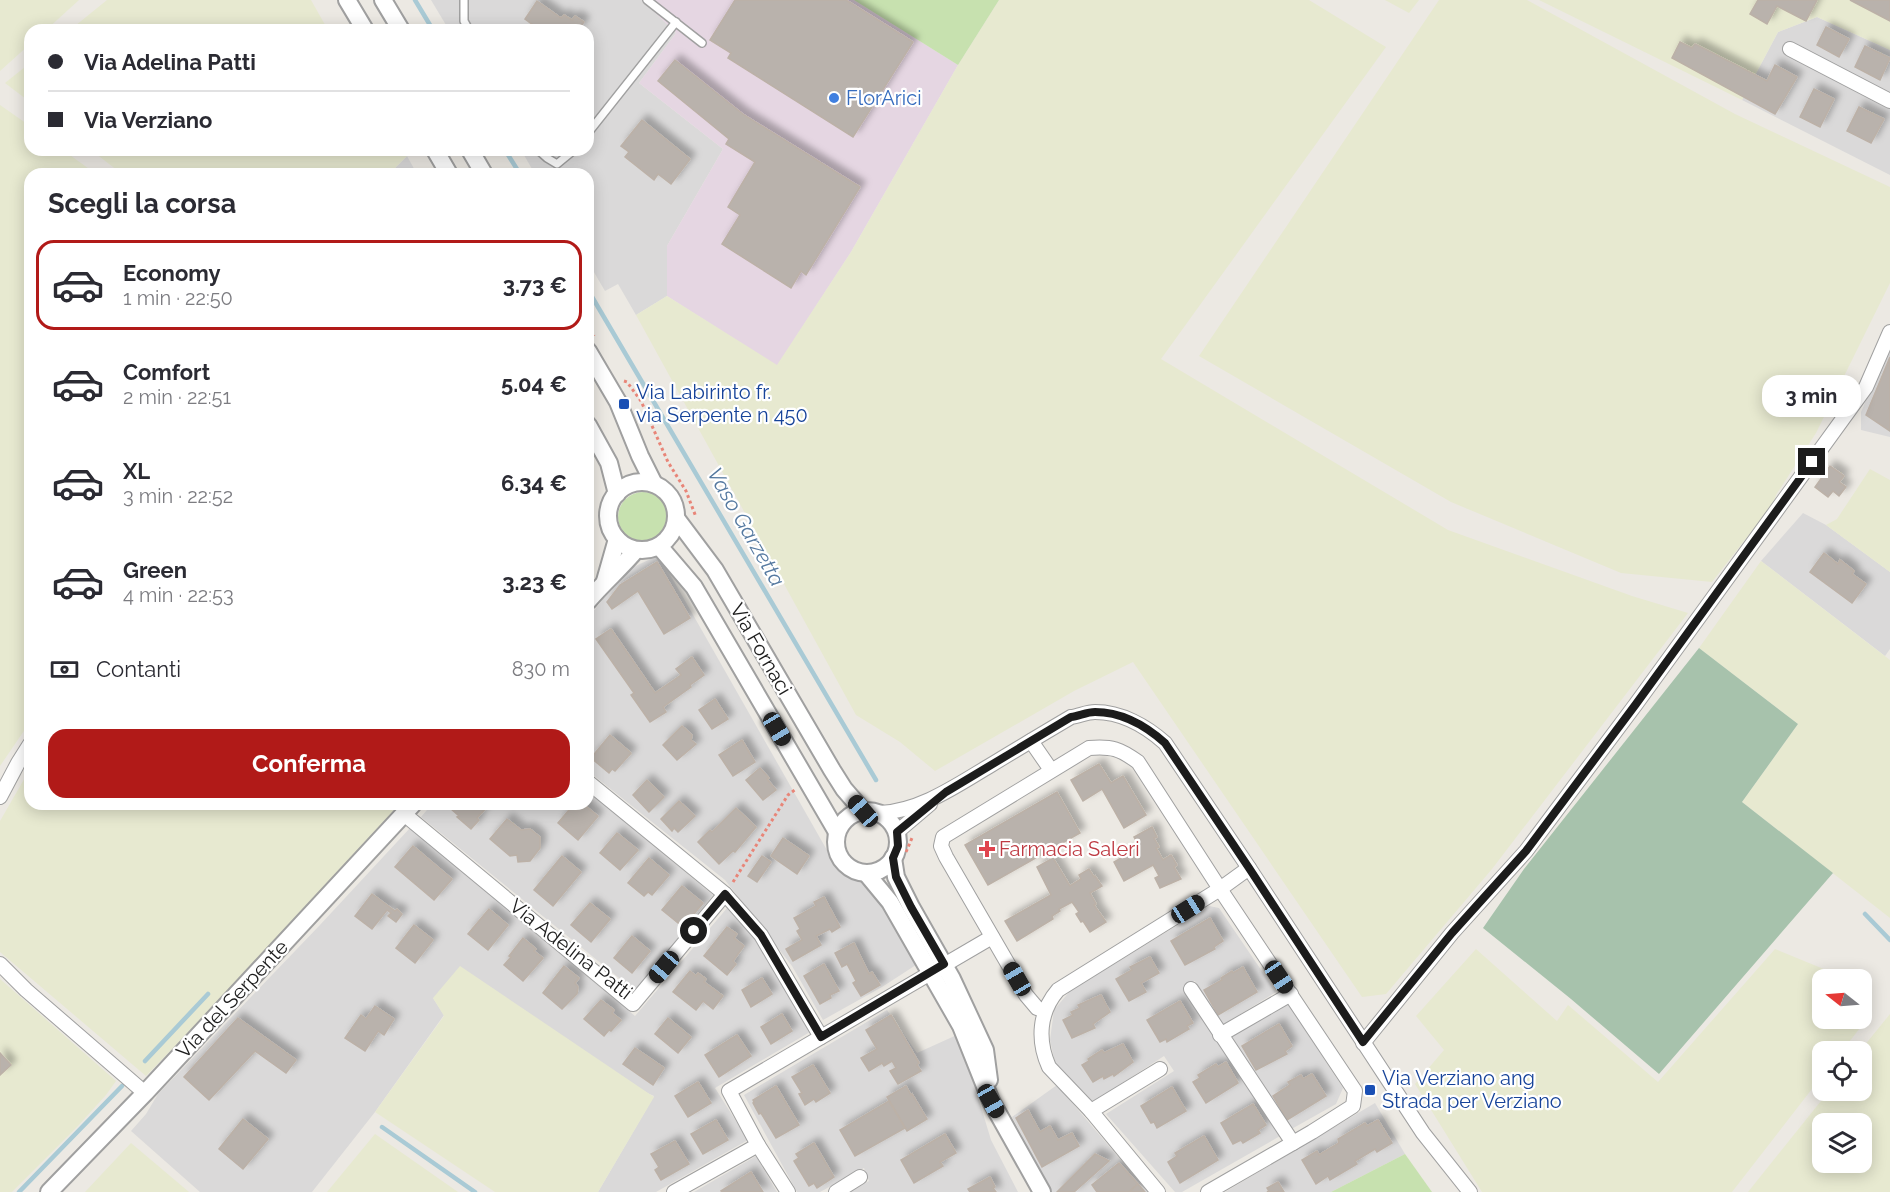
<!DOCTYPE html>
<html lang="it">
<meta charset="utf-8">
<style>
:root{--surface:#fff;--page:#f7f7f7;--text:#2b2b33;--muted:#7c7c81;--line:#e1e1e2;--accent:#b11a18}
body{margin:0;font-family:Raleway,sans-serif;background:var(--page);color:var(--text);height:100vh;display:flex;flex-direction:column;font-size:22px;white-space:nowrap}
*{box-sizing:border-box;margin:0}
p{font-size:20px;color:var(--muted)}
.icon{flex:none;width:33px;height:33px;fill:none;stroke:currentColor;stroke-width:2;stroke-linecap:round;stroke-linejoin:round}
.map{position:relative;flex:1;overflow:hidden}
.side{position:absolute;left:24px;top:168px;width:570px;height:642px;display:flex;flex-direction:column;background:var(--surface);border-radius:18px;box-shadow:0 3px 15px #0003}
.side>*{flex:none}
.guide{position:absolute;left:24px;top:24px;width:570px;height:132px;border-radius:18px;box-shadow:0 3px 15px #0003;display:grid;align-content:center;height:132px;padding:0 24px;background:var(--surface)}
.needle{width:39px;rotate:287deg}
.controls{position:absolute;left:1812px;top:969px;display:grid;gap:12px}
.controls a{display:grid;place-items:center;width:60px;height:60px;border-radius:12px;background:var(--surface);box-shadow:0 3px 15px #0003;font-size:30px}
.end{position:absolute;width:27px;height:27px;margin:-14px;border:8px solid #1c1c1c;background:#fff;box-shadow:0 0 0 3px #fff}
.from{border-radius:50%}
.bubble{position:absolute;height:42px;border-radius:18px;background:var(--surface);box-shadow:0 3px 15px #0003;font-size:20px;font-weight:700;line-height:42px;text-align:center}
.car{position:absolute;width:18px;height:36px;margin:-18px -9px;border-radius:8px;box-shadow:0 0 4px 2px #0007;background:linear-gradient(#222 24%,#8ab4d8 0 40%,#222 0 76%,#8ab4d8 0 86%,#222 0)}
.guide b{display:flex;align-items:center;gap:21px;height:57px;font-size:22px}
.guide b+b{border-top:2px solid var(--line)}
.guide i{width:15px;height:15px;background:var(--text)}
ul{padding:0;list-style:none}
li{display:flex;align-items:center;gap:18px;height:90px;margin:0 12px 9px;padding:0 12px;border:3px solid transparent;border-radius:18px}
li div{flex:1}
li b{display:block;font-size:22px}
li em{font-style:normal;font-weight:700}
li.selected{border-color:var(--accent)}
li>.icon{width:54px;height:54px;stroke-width:1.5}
h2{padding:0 24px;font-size:27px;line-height:72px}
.pay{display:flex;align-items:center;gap:15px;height:66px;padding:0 24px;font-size:22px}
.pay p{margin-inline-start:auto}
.cta{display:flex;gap:12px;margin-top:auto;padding:12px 24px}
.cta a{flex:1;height:69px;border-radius:18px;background:var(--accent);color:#fff;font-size:24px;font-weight:700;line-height:69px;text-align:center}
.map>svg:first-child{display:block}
</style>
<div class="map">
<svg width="1890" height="1192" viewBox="0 0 1890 1192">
<defs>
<filter id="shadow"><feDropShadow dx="5.5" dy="-5.5" stdDeviation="3" flood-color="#0004"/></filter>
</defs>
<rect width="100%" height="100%" fill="#ece9e3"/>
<!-- residential -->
<g fill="#dad9d9">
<polygon points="431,0 642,0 676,33 639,83 723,149 667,246 667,296 636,315 618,284 605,291 588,262 588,174 535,174 521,150 588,150 588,30 449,30"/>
<polygon points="1817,17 1890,50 1890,175 1742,100 1778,32"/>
<polygon points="407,156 417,174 389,174"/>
<polygon points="1890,345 1890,437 1861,430 1861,412"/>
<polygon points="1803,513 1826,525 1890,572 1890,649 1885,656 1761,561"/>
<polygon points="659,555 828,852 881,900 919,963 882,987 823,1020 792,966 725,880 588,771 588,618 625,571"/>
<polygon points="588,791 713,895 635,991 421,817 432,804 588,804"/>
<polygon points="410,828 635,1016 728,907 746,924 810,1032 715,1088 748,1140 656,1192 598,1192 654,1096 433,998 444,1015 375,1112 312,1192 200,1192 131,1131 146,1114 158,1094 319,926"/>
<polygon points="1209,906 1219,908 1276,992 1221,1026 1195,981 1184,986 1282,1135 1182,1192 1175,1192 1106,1114 1174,1071 1164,1056 1093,1102 1055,1063 1050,1040 1054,1010 1070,991"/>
<polygon points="1286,1001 1343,1088 1336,1104 1288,1131 1231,1035"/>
<polygon points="887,1010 917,1053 959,1034 991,1140 1018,1192 850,1192 869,1181 864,1168 820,1192 797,1192 744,1095"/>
<polygon points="1057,1085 1148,1192 1052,1192 1012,1117"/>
<polygon points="1375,1103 1405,1154 1331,1192 1225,1192"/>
<polygon points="756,1156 777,1192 694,1192"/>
</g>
<!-- industrial -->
<polygon fill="#e5d6e2" points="642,0 854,0 958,65 851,252 777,366 667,296 667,246 723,149 639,83 676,33"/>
<!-- farmland -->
<g fill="#e7e9d0" fill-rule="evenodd">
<polygon points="0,0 79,0 46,30 30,30 30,44 0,71"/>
<polygon points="107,0 311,0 328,30 70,30"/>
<polygon points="999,0 1309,0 1386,47 1161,359 1448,530 1632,596 1688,613 1492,869 1386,994 1362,997 1133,662 1074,691 935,771 900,742 856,715 636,315 667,296 777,365 851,252 958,65"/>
<polygon points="1385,0 1419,0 1409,13"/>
<polygon points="1439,0 1527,0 1735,114 1890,187 1890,283 1816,433 1776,495 1773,504 1712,582 1621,573 1451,502 1199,356"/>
<polygon points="1539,0 1890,0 1890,50 1817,17 1778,32 1742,100"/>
<polygon points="30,63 30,102 5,83"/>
<polygon points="0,105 30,126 30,150 63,150 96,174 30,174 30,722 0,766"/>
<polygon points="91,150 402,150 407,156 389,174 122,174"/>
<polygon points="1870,469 1890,480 1890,572 1826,525 1837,519"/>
<polygon points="1761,561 1890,660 1890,918 1742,802 1798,724 1699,648"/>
<polygon points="30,769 30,804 399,804 308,909 146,1076 0,952 0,821"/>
<polygon points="1476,949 1557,1021 1568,1005 1658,1082 1775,949 1848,979 1822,980 1822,1018 1860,1019 1860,1028 1842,1051 1822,1052 1822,1076 1732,1192 1482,1192 1415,1084 1444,1050 1416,1016"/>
<polygon points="460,966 654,1097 598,1192 495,1192 375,1112 444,1016 433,998"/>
<polygon points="0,979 116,1081 106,1095 76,1128 12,1192 0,1192"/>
<path d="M1890,1014v178h-142l81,-101 33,-1v-38l-2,-1zM1822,1124h40v38h-40z"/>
<polygon points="375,1134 458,1192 327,1192"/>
<polygon points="131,1143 189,1192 85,1192"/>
</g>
<!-- grass -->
<g fill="#c7e1af">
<polygon points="854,0 999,0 958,65"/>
<circle cx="643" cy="517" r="25"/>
<polygon points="1405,1154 1432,1192 1331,1192"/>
</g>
<!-- cemetery -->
<polygon fill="#a7c2ac" points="1699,648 1798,724 1742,802 1833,873 1659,1074 1571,999 1483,928 1524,869"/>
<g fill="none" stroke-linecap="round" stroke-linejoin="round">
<!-- stream -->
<g stroke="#a9cad5" stroke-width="4.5">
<polyline points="415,0 433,30"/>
<polyline points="505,150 520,174"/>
<polyline points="588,290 876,780"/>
<polyline points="1865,914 1890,940"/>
<polyline points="145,1061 208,994"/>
<polyline points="382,1127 475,1192"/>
<polyline points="19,1192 122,1086"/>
</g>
</g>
<!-- building -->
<g fill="#b9b2ac" stroke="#bcb1a7" stroke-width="1.5" filter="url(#shadow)">
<polygon points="735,0 846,0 913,42 853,137 728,58 731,53 710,40"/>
<polygon points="1758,0 1817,0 1806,21 1777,6 1767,24 1750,14"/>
<polygon points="1850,0 1890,0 1890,21"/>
<polygon points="537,1 561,18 564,15 572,20 575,16 584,22 578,30 529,30 533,25 525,19"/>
<polygon points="1826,27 1849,39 1839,57 1817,45"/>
<polygon points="1680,42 1692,48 1695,44 1767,81 1775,65 1797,77 1775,114 1672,58"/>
<polygon points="1865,46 1890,58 1880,80 1855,67"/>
<polygon points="675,60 744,115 860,187 806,275 801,271 791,288 722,244 740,215 728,207 755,162 726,144 729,139 658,81"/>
<polygon points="1814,89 1834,99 1820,127 1800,117"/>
<polygon points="1859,107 1884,119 1871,143 1847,131"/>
<polygon points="642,120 690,159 671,184 658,174 654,180 625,157 629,152 621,146"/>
<polygon points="1890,357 1890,431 1866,415"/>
<polygon points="1830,466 1844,476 1839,482 1846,487 1839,496 1833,491 1828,497 1815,487"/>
<polygon points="1824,553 1838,564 1840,560 1854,571 1852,574 1866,584 1852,603 1810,572"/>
<polygon points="657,562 690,618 664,634 638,591 612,609 607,602 620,585"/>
<polygon points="611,629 655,693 681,675 676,669 692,657 704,675 690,685 691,687 663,707 666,712 650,722 631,695 634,693 596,639"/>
<polygon points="715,699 728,719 712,729 699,710"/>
<polygon points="682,726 692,735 691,740 696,744 677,760 663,745"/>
<polygon points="610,735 631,753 615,771 612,769 609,773 591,758"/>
<polygon points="742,740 755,762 733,776 719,755"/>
<polygon points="1099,764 1111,783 1123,776 1146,815 1124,828 1102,789 1083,801 1071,780"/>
<polygon points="760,768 769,778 767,779 776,790 763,800 746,780"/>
<polygon points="647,780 664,797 649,812 633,795"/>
<polygon points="1057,792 1080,833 988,885 965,845"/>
<polygon points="679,801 695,816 678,832 674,828 672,831 661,819"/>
<polygon points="455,804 484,804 487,807 477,818 479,820 471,829 457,817 459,816 451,809"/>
<polygon points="574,804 583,804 598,816 578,840 558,823"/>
<polygon points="736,808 756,827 735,852 733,851 719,864 698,842 710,830 712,832"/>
<polygon points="507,819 521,830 530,829 540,837 540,848 530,861 518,862 517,855 510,856 490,839"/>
<polygon points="1152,827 1157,837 1154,838 1159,847 1156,848 1163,860 1171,855 1177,865 1174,867 1181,879 1160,888 1155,878 1159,876 1153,865 1124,881 1114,862 1140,847 1134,837"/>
<polygon points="617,833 638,850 620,870 600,853"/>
<polygon points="783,838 809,856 797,874 771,856"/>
<polygon points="413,846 452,879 434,900 395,867"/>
<polygon points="562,856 581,872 553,906 534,890"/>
<polygon points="762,856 771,862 757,882 748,876"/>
<polygon points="649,858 669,875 652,895 648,892 644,896 628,883"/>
<polygon points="1053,858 1070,886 1081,879 1079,875 1089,869 1094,877 1095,876 1102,886 1090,893 1096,904 1094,905 1106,922 1090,932 1083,921 1081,922 1076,914 1079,912 1072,902 1059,909 1060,911 1052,916 1053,919 1017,941 1005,921 1051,895 1037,867"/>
<polygon points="682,886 703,903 683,927 662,910"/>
<polygon points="372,894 395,911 397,909 402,914 396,922 388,916 391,913 387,910 372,929 355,916"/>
<polygon points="824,897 840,927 832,932 830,929 816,936 821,945 793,961 786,949 802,940 797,931 800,929 794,918 816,906 814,902"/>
<polygon points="590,903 610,919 591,942 571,925"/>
<polygon points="489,909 508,925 488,950 468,934"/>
<polygon points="1210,918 1223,941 1214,947 1215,949 1185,965 1171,941"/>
<polygon points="414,925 433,940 415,963 396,948"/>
<polygon points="727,927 737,934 734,938 744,946 733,961 736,964 727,975 704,956"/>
<polygon points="632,936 650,951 632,973 614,958"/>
<polygon points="523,938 536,949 534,951 543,958 523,981 504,965 511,957 509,956"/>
<polygon points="854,943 869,974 872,972 880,985 861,996 853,983 856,981 847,964 842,967 835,953"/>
<polygon points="1150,957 1159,973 1141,983 1146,992 1129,1001 1116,979 1132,970 1130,967"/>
<polygon points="824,964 839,991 830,995 831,998 820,1004 804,976"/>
<polygon points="564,966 579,978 575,983 578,987 577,994 562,1009 543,993"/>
<polygon points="1243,967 1257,992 1218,1015 1204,990 1222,980 1221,978 1232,971 1233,973"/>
<polygon points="690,971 696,976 698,973 706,979 704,982 723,996 713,1009 703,1001 696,1010 673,992"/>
<polygon points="762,978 772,994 751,1007 742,990"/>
<polygon points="1101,995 1110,1012 1093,1024 1095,1028 1072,1038 1063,1020 1073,1015 1071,1012 1080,1008 1078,1005"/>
<polygon points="601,1000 614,1010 612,1013 621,1020 611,1031 609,1030 604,1036 584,1019"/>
<polygon points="1180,1001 1193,1023 1187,1026 1189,1029 1167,1042 1166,1039 1160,1042 1147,1020"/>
<polygon points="375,1006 394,1019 384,1035 378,1031 365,1051 345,1038 361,1015 366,1019"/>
<polygon points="782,1014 792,1031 771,1044 761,1027"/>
<polygon points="891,1015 919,1063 917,1065 921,1071 898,1084 890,1071 896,1068 892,1061 884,1066 882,1063 869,1071 861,1058 877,1049 866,1030"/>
<polygon points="238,1018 296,1060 286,1073 255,1051 209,1100 184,1077"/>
<polygon points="668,1018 691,1037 678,1053 655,1034"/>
<polygon points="1279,1024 1292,1046 1285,1051 1287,1054 1256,1070 1242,1046"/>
<polygon points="737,1035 751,1056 719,1077 705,1055"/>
<polygon points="1123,1044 1133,1062 1114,1076 1113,1074 1104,1079 1103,1076 1093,1082 1082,1065 1089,1061 1088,1059 1102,1050 1104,1053"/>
<polygon points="635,1048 664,1068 653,1085 623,1064"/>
<polygon points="0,1053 11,1065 0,1075"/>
<polygon points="1226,1062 1238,1083 1206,1103 1193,1082 1200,1078 1198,1075 1216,1064 1218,1067"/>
<polygon points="813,1065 830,1093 816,1102 814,1099 805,1105 799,1094 802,1093 792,1077"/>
<polygon points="1312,1074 1326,1096 1287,1120 1273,1096 1290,1085 1288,1082 1301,1075 1303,1079"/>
<polygon points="698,1082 711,1103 688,1117 675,1096"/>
<polygon points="776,1086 799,1125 776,1138 761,1113 759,1114 753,1103 754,1102 753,1100"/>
<polygon points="906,1086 911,1095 912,1094 927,1119 907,1131 887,1097"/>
<polygon points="1172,1087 1186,1111 1157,1128 1154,1122 1151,1123 1141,1106"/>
<polygon points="889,1101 905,1128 855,1156 840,1130"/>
<polygon points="1253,1104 1266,1125 1258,1130 1260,1133 1243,1143 1241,1140 1233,1144 1221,1123"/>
<polygon points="1028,1110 1040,1132 1050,1126 1058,1140 1072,1133 1079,1146 1042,1167 1016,1118"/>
<polygon points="243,1119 268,1139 243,1169 219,1149"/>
<polygon points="716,1120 728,1140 703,1154 691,1134"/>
<polygon points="1378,1120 1392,1143 1377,1152 1375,1149 1355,1161 1357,1164 1330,1180 1328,1176 1316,1184 1302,1160 1317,1151 1319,1155 1339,1143 1338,1139 1365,1123 1367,1126"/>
<polygon points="945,1134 956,1153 940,1162 943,1166 914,1183 901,1160"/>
<polygon points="1204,1136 1218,1160 1180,1183 1168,1162 1177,1156 1175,1153"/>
<polygon points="675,1141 689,1164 661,1180 655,1170 659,1167 651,1154"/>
<polygon points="814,1143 834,1177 817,1188 814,1183 809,1186 794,1161 799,1158 796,1154"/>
<polygon points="1095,1154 1109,1161 1074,1192 1057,1192"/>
<polygon points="1119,1163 1138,1184 1129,1192 1097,1192 1092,1185"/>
<polygon points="751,1172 763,1192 722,1192 721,1191"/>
<polygon points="990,1177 995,1187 993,1188 996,1192 970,1192 968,1189"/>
<polygon points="1278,1182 1284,1192 1267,1192 1269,1191 1267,1188"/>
<polygon points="1138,1184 1145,1192 1129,1192"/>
</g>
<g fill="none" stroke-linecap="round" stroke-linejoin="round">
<!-- service casing -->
<g stroke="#a0a0a0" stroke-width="10">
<g id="service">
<polyline points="464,0 464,21 469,30"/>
<polyline points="647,0 702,43"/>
<polyline points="588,133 676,22"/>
<polyline points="538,150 547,158 557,164 574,150"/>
</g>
</g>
<!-- minor casing -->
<g stroke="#a0a0a0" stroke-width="16">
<g id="minor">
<polyline points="1790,49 1890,101"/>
<polyline points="1031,741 1051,770"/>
<polyline points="588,782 725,894"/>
<polyline points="0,797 18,763 30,744"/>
<path d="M880,813c41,-2 77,-28 111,-48 26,-16 53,-32 80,-48 8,-1 16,-5 24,-5 26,0 51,14 70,31l84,125 174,265 47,59"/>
<polyline points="404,814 633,1004 725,894 761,935 821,1037"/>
<polyline points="897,832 930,804"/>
<polyline points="0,964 26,990 145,1093"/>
<polyline points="1191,989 1293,1143"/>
<path d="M1045,1011l-8,-3 -11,-13 -80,-138 -5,-11 2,-9 146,-89c23,-2 31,1 49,14l82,127 135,202 -2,15 -41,26 -104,60"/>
<polyline points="1220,1035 1291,994"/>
<polyline points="1363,1043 1452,933 1526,851 1636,704 1866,387 1890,332"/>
<polyline points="1091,1111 1160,1069"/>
<polyline points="674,1192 758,1145"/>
<polyline points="788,1192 758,1145 729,1091 992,937"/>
<polyline points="836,1192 860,1177"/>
<path d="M1158,1192l-67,-81 -42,-44c-12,-27 -10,-55 9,-77l162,-101 29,-21"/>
</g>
</g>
<!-- tertiary casing -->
<g stroke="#a0a0a0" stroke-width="20">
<g id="tertiary">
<polyline points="347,0 365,30"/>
<polyline points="383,0 401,30"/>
<polyline points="435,150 449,174"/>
<polyline points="470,150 484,174"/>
<polyline points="588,351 618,402 640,456 654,484"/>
<polyline points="588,425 609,463 617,494"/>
<circle cx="642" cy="516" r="34"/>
<polyline points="676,518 715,570 832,770 844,789 863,811"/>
<polyline points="659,546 694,587 837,832"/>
<polyline points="605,581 617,539"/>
<path d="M588,601c15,-18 33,-33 48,-51"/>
<circle cx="867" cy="842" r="31"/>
<polyline points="893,858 896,877 911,907 952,979 985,1050 989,1080"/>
<polyline points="866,873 890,902 961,1026 991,1101 1042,1192"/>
<polyline points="49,1192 145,1093 413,804"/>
</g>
</g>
<!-- path -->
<g stroke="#e88578" stroke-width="3" stroke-dasharray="3 3" stroke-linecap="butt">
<polyline points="588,325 594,336"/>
<polyline points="624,381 627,382 641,401 668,462 686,491 696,517"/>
<polyline points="906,852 912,838"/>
<polyline points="733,882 788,795 796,789"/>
</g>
<!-- service -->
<use href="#service" stroke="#fff" stroke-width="7"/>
<!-- minor -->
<use href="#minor" stroke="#fff" stroke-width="14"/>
<!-- tertiary -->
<use href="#tertiary" stroke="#fff" stroke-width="16"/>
</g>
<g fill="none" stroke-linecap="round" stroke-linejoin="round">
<!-- route -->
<path stroke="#1c1c1c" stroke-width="8" d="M694,931l31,-37 36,41 60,102 123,-73 -33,-57 -15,-30 -3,-19 5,-12 -1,-14 49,-40 125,-75c8,-1 16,-5 24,-5 27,0 51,14 70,31l84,125 114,174 89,-109 74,-82 110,-147 176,-242"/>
</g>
<!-- markers -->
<circle fill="#3f7fe0" stroke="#fff" stroke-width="2" cx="834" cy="98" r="6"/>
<g fill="#1a4fb4" stroke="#fff" stroke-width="2">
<rect x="618" y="398" width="12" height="12" rx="3"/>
<rect x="1364" y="1084" width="12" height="12" rx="3"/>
</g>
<path fill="#e0444e" stroke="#fff" stroke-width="2" d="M984 840h6v6h6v6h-6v6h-6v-6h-6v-6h6z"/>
<g text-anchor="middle" stroke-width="4.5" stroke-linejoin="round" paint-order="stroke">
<!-- shop labels -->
<g font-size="20" fill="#366cbe" stroke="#fff" text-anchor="start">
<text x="846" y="105">FlorArici</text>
</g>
<!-- transit labels -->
<g font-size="20" fill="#164399" stroke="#fff" text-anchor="start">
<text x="636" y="399">Via Labirinto fr.<tspan x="636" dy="23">via Serpente n 450</tspan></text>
<text x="1382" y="1085">Via Verziano ang<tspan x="1382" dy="23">Strada per Verziano</tspan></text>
</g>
<!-- street labels -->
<g font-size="20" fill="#1c1c1c" stroke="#fff">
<text transform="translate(761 649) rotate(60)" y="7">Via Fornaci</text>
<text transform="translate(571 949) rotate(38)" y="7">Via Adelina Patti</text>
<text transform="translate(232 999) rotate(-47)" y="7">Via del Serpente</text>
</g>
<!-- health labels -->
<g font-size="20" fill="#be3a42" stroke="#fff" text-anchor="start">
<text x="999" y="856">Farmacia Saleri</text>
</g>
<!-- water labels -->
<g font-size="21" font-style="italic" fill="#5579a0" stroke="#fff">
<text transform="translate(746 527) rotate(60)" y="7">Vaso Garzetta</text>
</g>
</g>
</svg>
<div class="controls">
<a><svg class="needle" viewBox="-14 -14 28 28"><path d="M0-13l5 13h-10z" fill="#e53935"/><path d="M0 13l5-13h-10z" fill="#7c7c81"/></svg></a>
<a><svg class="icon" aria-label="locate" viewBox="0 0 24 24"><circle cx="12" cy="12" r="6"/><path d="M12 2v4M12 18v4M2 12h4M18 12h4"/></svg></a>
<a><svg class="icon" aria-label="layers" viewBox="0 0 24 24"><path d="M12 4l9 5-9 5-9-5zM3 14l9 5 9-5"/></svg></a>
</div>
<i class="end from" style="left:694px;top:931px"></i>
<i class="end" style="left:1812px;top:462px"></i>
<div class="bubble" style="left:1762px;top:375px;width:99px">3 min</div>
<i class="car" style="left:777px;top:729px;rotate:149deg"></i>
<i class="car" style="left:863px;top:811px;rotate:319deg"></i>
<i class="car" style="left:1188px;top:909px;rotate:58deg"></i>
<i class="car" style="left:664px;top:967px;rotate:220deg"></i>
<i class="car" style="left:1279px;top:977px;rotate:146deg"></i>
<i class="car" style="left:1017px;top:979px;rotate:330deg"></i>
<i class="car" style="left:991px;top:1101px;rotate:151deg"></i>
<div class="guide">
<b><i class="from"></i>Via Adelina Patti</b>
<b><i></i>Via Verziano</b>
</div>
<section class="side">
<h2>Scegli la corsa</h2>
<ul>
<li class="selected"><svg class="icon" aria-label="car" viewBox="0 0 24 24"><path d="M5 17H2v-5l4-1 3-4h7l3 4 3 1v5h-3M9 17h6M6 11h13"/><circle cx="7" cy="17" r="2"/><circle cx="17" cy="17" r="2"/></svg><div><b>Economy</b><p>1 min · 22:50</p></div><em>3.73 €</em></li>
<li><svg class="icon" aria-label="car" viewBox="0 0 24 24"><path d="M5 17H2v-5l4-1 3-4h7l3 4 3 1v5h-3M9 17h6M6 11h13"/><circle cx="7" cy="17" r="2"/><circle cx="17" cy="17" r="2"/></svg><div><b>Comfort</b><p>2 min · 22:51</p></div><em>5.04 €</em></li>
<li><svg class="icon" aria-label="car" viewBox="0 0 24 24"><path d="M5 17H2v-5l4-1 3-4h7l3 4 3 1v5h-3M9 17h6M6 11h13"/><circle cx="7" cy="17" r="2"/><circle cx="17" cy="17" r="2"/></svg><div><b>XL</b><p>3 min · 22:52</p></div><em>6.34 €</em></li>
<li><svg class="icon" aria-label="car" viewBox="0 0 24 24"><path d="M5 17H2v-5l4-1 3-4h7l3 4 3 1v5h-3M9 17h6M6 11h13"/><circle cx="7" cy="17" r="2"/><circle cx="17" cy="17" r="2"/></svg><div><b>Green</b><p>4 min · 22:53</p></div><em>3.23 €</em></li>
</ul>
<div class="pay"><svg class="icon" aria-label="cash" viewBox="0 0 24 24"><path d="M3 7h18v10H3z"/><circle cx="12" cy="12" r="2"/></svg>Contanti<p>830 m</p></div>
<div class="cta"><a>Conferma</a></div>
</section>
</div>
